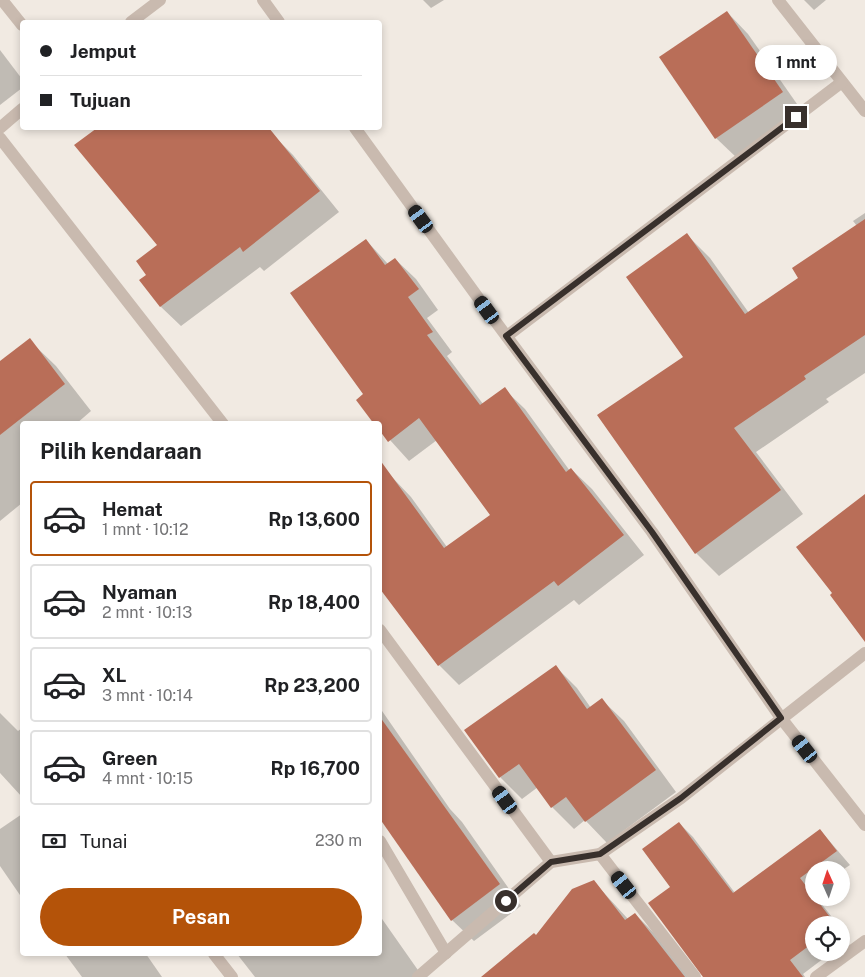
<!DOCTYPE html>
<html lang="id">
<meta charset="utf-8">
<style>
:root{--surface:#fff;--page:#f6f6f6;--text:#202124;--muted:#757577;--line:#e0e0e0;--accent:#b45309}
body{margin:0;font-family:"Public Sans",sans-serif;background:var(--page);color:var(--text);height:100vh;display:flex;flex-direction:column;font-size:19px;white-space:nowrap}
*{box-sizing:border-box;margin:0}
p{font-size:16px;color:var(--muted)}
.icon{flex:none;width:28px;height:28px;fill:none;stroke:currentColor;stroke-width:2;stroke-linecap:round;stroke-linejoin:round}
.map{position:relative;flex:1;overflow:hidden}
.side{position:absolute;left:20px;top:421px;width:362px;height:535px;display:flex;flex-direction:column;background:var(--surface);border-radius:5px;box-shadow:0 2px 8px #0003}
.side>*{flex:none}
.guide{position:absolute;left:20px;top:20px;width:362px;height:110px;border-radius:5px;box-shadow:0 2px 8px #0003;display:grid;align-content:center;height:110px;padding:0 20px;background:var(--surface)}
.needle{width:32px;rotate:357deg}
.tools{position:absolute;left:805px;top:861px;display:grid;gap:10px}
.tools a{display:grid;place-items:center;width:45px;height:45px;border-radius:50%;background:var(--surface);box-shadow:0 2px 8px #0003;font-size:25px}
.end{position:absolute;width:22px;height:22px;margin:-11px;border:6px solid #38302c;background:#fff;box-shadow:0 0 0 2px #fff}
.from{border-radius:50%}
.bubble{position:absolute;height:35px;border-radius:18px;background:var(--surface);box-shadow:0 2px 8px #0003;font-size:16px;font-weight:700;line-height:35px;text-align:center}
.car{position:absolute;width:15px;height:30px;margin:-15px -8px;border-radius:6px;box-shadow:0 0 4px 1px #0007;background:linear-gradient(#222 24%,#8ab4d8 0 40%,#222 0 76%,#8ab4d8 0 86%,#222 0)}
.guide b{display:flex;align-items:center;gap:18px;height:48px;font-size:19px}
.guide b+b{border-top:1px solid var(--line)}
.guide i{width:12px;height:12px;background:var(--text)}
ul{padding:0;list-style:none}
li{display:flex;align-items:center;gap:15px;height:75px;margin:0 10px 8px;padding:0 10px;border:2px solid var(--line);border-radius:5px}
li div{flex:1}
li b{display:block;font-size:19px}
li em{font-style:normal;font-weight:700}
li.active{border-color:var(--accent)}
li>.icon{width:45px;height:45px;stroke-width:1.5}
h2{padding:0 20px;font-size:22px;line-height:60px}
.pay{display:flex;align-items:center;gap:12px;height:55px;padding:0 20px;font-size:19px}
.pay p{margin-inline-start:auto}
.action{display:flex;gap:10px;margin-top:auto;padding:10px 20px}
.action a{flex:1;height:58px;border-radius:30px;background:var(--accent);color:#fff;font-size:20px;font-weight:700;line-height:58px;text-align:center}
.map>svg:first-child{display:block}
</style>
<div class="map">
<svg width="865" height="977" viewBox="0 0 865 977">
<rect width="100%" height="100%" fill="#f1eae2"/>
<!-- shadow -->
<g fill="#0003">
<polygon points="423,0 444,0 431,8"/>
<polygon points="804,0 826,0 814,10"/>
<polygon points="727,12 748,34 804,114 738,159 716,138"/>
<polygon points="0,50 22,79 22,88 0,105"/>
<polygon points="99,128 263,128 270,137 273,135 293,155 339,212 264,271 260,267 181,326 160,306 148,275 159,245 76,146"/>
<polygon points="865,213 865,373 826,399 829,402 756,452 803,514 719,576 696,553 599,416 685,357 687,235 710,258 749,313 800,279 857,226 853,221"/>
<polygon points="366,240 388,264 395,259 416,279 438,310 427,318 452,352 447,356 483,404 504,389 525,409 570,471 571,469 592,489 644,555 579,605 574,600 459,685 439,665 380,587 380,484 391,476 411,497 447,547 492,515 437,440 409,461 380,429 380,424 365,394"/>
<polygon points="29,340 56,366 91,411 76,424 22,424 22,503 0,521 0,362"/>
<polygon points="556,667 577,688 591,708 602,700 624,721 676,792 607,843 585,820 574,829 552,807 538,787 522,799 500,777"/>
<polygon points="380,708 450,809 462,822 521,906 474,941 452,920 380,817"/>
<polygon points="0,713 18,731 22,728 22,797 0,773"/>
<polygon points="22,814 22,898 0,866 0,829"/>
<polygon points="679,823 693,837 735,893 820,830 850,865 841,871 814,870 814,898 817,898 838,925 814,925 814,952 832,952 803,974 805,977 704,977 672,888"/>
<polygon points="593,881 628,919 635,914 654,933 688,977 483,977 536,937"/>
<polygon points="380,916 420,973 414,977 255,977 237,954 380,954"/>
<polygon points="841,930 849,940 841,946"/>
<polygon points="65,954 146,954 162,977 82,977"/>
</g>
<!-- building -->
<g fill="#b96e58">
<polygon points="727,11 783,92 715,139 659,57"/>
<polygon points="97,128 269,128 320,191 243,252 240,247 160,307 139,280 146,275 136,261 157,245 74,145"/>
<polygon points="865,219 865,335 804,376 806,379 734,428 781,490 695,554 597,415 683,357 626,277 687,233 745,314 798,278 792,268"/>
<polygon points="366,239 385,265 395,258 419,289 408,297 433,332 427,335 480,405 505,387 566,472 571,468 624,535 558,586 554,581 438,666 380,589 380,460 444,548 490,515 419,418 388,442 380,431 380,424 374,424 356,400 363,394 290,293"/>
<polygon points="30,338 65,384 0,435 0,361"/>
<polygon points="865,494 865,642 830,595 832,593 796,547"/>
<polygon points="556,665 587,709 602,698 656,770 585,822 566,797 551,808 519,764 499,778 464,730"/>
<polygon points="380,717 500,884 451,921 380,819"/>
<polygon points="679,822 733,893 820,829 837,851 800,878 836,925 814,925 814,942 790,960 803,977 703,977 648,903 670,887 642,849"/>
<polygon points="594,880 625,920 635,913 685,977 481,977 534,933 536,935 572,889"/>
</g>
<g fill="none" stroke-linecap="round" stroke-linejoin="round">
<!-- minor -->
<g stroke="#c9baaf" stroke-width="12">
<polyline points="2,0 22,25"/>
<polyline points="263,0 279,22"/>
<polyline points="778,0 865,111"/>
<polyline points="131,22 160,0"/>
<polyline points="0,128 22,109"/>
<polyline points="355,128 487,310 652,532 781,718 865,825"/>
<polyline points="0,138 223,424"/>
<polyline points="507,336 842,82"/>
<polyline points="380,630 551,862"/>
<polyline points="380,841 446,953"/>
<polyline points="600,854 695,977"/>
<polyline points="214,954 232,977"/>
<polyline points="418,977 551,862 600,854 681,798 865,653"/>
<polyline points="816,977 865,941"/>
</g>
</g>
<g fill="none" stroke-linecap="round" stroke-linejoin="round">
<!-- route -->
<polyline stroke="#38302c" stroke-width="6" points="506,901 551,862 600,854 681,798 781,718 652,532 506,336 796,117"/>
</g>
</svg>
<div class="tools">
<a><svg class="needle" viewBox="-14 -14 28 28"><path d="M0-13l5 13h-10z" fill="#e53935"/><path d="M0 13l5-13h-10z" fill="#757577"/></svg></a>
<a><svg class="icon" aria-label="locate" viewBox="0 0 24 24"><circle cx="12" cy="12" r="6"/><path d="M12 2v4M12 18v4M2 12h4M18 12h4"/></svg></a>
</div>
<i class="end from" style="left:506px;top:901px"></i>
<i class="end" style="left:796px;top:117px"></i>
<div class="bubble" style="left:755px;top:45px;width:82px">1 mnt</div>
<i class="car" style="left:421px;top:219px;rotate:324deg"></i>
<i class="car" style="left:487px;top:310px;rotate:324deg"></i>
<i class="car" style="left:805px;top:749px;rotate:322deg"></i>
<i class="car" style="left:505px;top:800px;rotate:324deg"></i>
<i class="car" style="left:624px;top:885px;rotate:322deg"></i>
<div class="guide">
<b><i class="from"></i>Jemput</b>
<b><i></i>Tujuan</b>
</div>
<section class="side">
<h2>Pilih kendaraan</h2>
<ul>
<li class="active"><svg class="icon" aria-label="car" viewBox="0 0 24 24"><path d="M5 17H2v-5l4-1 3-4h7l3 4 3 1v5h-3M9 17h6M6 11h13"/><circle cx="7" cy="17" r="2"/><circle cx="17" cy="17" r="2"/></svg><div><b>Hemat</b><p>1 mnt · 10:12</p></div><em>Rp 13,600</em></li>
<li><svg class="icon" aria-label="car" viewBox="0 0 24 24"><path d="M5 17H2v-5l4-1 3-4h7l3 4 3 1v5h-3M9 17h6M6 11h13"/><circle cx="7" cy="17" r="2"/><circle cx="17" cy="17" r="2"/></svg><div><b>Nyaman</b><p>2 mnt · 10:13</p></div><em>Rp 18,400</em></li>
<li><svg class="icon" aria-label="car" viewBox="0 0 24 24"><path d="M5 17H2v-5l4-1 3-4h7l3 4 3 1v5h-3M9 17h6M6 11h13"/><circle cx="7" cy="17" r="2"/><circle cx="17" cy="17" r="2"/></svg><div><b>XL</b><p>3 mnt · 10:14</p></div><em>Rp 23,200</em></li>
<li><svg class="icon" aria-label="car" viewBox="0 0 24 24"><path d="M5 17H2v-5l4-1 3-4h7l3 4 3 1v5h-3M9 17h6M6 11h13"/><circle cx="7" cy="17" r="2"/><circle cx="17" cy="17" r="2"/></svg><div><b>Green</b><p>4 mnt · 10:15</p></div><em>Rp 16,700</em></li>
</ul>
<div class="pay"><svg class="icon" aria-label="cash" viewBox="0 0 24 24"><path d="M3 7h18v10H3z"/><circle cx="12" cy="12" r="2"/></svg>Tunai<p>230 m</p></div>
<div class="action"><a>Pesan</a></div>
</section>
</div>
